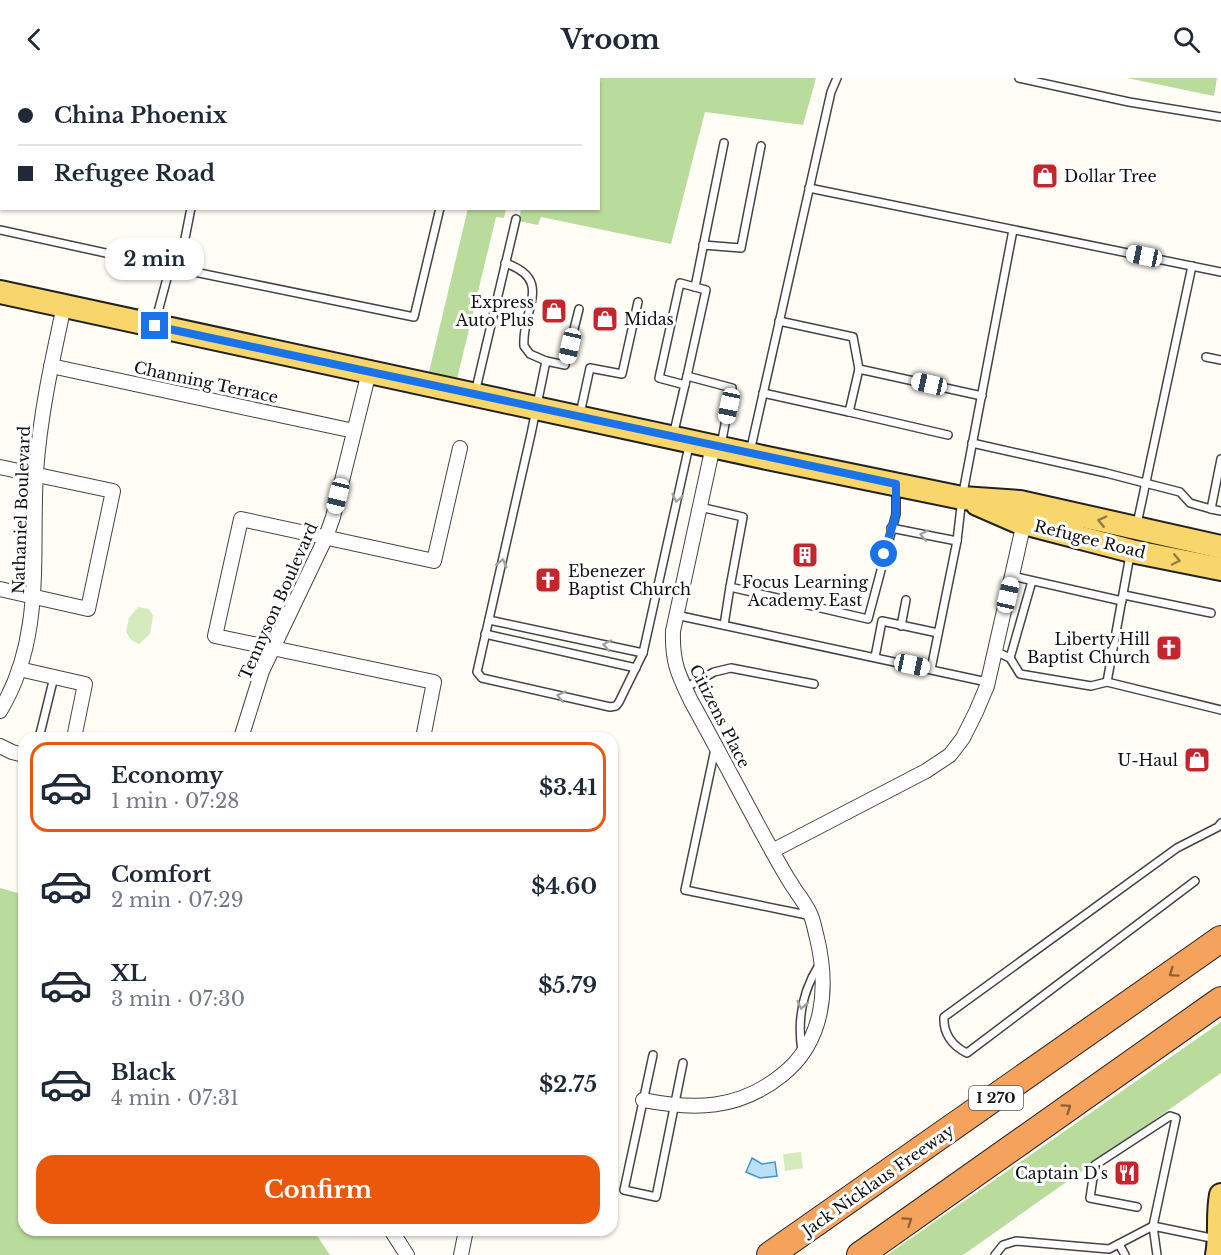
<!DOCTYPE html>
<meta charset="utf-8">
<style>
:root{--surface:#fff;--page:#f2f2f3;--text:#1f2937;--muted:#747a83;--line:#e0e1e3;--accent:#ea580c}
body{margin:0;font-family:"Libre Baskerville",serif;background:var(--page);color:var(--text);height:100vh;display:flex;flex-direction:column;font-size:22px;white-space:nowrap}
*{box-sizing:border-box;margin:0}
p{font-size:20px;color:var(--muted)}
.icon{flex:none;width:33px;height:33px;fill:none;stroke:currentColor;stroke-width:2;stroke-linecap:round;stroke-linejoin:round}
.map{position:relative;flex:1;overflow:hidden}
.panel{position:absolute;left:18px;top:654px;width:600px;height:504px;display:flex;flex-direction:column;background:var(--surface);border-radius:18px;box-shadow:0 2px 4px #0004}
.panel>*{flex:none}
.top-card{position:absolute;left:0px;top:0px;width:600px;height:132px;box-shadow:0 2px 4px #0004;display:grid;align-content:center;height:132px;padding:0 18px;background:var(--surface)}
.end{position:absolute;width:27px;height:27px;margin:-14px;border:8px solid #1a73e8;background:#fff;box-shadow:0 0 0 3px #fff}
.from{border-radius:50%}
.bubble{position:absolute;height:42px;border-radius:18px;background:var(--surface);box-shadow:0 2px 4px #0004;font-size:20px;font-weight:700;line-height:42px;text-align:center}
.car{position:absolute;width:18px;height:36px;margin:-18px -9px;border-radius:8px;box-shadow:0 0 4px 2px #0007;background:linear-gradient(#fff 24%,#345 0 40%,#fff 0 76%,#345 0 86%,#fff 0)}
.top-card b{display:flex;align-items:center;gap:21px;height:57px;font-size:22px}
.top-card b+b{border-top:2px solid var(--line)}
.top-card i{width:15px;height:15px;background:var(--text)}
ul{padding:10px 0 0;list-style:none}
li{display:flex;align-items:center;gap:18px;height:90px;margin:0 12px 9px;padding:0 6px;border:3px solid transparent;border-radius:18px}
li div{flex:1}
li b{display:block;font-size:22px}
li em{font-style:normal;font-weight:700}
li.current{border-color:var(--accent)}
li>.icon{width:54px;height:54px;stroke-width:1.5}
.primary-button{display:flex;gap:12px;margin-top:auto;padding:12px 18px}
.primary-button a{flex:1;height:69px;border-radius:18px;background:var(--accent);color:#fff;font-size:24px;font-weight:700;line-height:69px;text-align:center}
header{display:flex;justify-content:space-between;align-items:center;height:78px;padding:0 18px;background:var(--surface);font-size:27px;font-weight:700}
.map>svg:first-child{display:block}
</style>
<header><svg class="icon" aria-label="back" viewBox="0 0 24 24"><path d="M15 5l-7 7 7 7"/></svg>Vroom<svg class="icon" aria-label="search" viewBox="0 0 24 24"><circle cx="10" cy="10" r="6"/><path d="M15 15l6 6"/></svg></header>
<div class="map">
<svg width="1221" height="1177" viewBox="0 0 1221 1177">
<rect width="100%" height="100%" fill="#fffdf5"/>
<!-- green -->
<g fill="#d5ebbd">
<polygon points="138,529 149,531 153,538 150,556 139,566 131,562 126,554 129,540"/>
<polygon points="801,1074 803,1090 785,1093 783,1076"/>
</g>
<!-- forest -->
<g fill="#b9dc9c">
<polygon points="498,0 816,0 803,47 705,34 671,166 541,139 538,147 519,143 521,131 598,130 598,2 498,2"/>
<polygon points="1127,0 1217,0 1214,18"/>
<polygon points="468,130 506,131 504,140 496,139 457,301 429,294"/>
<polygon points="0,810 24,817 24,1152 313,1152 330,1177 0,1177"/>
<polygon points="1221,944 1221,995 963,1177 887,1177"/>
</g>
<!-- water -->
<polygon fill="#b9e0f7" stroke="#3f96cf" stroke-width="1.5" points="752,1080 762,1086 775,1084 777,1098 760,1100 746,1094"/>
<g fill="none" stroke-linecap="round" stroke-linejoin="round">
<!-- service casing -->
<g stroke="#444" stroke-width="10">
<g id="service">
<polyline points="1019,0 1129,24 1221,39"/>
<polyline points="5,2 5,0"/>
<polyline points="221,2 221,0"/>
<polyline points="470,2 470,0"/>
<polyline points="0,87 2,63"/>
<polyline points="809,110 1221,194"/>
<polyline points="0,152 170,189 414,239 440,130"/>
<polyline points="703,167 741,170 761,68"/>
<path d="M505,185c50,17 16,47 19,83l6,8 16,7"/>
<polyline points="179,191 191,130"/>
<polyline points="695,209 724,65"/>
<polyline points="579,231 565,287 546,283 531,356 477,594 482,600 610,629 616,628 619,624 643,575"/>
<polyline points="779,243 853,259 859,291"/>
<polyline points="155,245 170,189"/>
<polyline points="1206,279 1221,282"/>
<polyline points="685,307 659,300 680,205 706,212 687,298"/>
<polyline points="475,315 516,141"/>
<polyline points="763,315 849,334 859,291 982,318"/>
<polyline points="849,334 948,357"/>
<polyline points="580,336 590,290 622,296 638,224"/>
<polyline points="673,358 687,298 732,310 721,367"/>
<polyline points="972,365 1106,395 1180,414 1190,425 1211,431"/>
<polyline points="750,374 831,14 837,0"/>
<polyline points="1221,381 1211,431 1221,433"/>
<polyline points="700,429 743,439 730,509 868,541 896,436 896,409"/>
<polyline points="1137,446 1192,188"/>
<polyline points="891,450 957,463"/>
<polyline points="1012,498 1122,523"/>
<polyline points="1124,517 1211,535"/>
<polyline points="676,537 987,604"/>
<polyline points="489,542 643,575 689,368"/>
<polyline points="724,547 730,509"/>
<polyline points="901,548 906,522"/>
<polyline points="485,556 636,590"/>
<polyline points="995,573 1010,580 1020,596 1091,608 1107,604 1221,632"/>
<polyline points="875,579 882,543 938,555"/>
<polyline points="1010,580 1032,503"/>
<polyline points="931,591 957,463 962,420 1013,152"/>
<polyline points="1107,604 1130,477"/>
<polyline points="685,610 714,594 731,590 814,606"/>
<polyline points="39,660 54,599"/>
<polyline points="715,671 685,812 812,838"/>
<path d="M1195,803l-228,172c-15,-7 -24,-20 -23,-36l233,-169 41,-21 3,-4"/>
<path d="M802,973c-5,-32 0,-59 17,-86"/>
<polyline points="653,977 624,1112 656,1119 683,985"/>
<polyline points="1137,1129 1090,1120 1095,1087 1170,1038 1176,1040 1153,1148 1157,1177"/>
<polyline points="1119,1166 1125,1177"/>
<polyline points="995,1177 1003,1167 1016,1163 1109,1171 1153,1148 1216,1161"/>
</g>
</g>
<!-- minor casing -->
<g stroke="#444" stroke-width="16">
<g id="minor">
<polyline points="51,288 354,353"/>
<polyline points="0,389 113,413 88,531 0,511"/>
<polyline points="19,591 85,606 74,660"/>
<path d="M0,633c45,-74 31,-158 36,-239 4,-57 16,-111 28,-166"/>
<polyline points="241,660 262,593 326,459 333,439 369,294"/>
<polyline points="423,660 434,604 215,558 241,441 434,483 460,370"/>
<polyline points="0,668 12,674 24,677"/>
<polyline points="772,773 926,693 950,677 963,660 976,634 987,608 1025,440"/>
<path d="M643,1022c51,10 96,10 139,-25 42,-33 47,-87 35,-137 -2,-7 -3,-15 -6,-22 -4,-11 -13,-21 -19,-31 -10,-15 -18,-31 -27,-47 -25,-46 -49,-92 -74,-137 -13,-27 -19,-39 -18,-70l40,-185"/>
<polyline points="391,1152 407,1177"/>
<polyline points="461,1177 466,1152"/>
</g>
</g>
<!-- primary casing -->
<g stroke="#222" stroke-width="26">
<g id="primary">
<polyline points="0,214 767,380 962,420 1020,424 1221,469"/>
<polyline points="977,426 1016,443 1131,473 1221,491"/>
<path d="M1217,1177c4,-20 0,-40 4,-60"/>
</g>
</g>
<!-- motorway casing -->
<g stroke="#222" stroke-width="28">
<g id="motorway">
<polyline points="770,1177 1221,861"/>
<polyline points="860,1177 1221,922"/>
</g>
</g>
<!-- service -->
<use href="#service" stroke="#fff" stroke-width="7"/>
<!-- minor -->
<use href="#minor" stroke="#fff" stroke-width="14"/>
<!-- primary -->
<use href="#primary" stroke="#f9d66b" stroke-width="22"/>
<!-- motorway -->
<use href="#motorway" stroke="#f5a25d" stroke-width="26"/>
</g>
<!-- one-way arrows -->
<defs><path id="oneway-chevron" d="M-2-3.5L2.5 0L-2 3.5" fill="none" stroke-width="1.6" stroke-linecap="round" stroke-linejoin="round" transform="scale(1.5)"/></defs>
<g stroke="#a0a0a0">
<use href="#oneway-chevron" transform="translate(677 420) rotate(102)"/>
<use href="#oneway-chevron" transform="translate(924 457) rotate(-169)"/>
<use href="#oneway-chevron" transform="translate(502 485) rotate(-77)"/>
<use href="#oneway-chevron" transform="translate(607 567) rotate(-168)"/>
<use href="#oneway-chevron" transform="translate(561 618) rotate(-167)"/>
<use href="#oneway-chevron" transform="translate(802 927) rotate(102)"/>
</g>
<g stroke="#917d42">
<use href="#oneway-chevron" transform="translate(1102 443) rotate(-167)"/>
<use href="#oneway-chevron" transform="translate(1176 482) rotate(12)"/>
</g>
<g stroke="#8e613b">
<use href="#oneway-chevron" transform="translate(1173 895) rotate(145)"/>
<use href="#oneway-chevron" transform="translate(1067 1030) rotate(-35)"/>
<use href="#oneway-chevron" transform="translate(908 1143) rotate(-35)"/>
</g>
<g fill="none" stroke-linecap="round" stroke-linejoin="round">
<!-- route -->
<polyline stroke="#1a73e8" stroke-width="8" points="155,248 896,406 896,436 884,476"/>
</g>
<!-- icons -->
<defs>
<g id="shop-square" transform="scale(1.35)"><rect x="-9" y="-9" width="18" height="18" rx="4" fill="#c4262e" stroke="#fff"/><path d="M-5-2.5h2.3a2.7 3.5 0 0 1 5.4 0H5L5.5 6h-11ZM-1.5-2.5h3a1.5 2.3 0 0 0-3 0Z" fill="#fff"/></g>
<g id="building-square" transform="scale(1.35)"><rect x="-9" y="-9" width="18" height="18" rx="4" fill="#c4262e" stroke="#fff"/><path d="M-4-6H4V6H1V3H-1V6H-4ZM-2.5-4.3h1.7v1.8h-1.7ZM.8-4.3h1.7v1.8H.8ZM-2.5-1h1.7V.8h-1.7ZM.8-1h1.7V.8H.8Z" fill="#fff"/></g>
<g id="church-square" transform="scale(1.35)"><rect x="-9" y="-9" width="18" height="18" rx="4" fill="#c4262e" stroke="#fff"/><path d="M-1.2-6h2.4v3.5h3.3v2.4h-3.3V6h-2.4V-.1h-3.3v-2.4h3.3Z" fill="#fff"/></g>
<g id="restaurant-square" transform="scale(1.35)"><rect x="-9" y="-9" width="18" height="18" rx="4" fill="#c4262e" stroke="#fff"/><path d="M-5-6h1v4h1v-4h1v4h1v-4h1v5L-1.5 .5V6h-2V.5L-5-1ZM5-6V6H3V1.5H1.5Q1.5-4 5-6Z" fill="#fff"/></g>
</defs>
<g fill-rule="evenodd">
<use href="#shop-square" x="1045" y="98"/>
<use href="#shop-square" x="554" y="233"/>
<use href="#shop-square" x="605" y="241"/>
<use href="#building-square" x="805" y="477"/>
<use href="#church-square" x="548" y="502"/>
<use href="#church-square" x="1169" y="570"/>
<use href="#shop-square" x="1197" y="682"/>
<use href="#restaurant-square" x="1127" y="1095"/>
</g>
<g text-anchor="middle" stroke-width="6" stroke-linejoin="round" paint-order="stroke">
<!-- shield labels -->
<rect fill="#fff" stroke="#585858" stroke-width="1.5" x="969" y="1008" width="54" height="24" rx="4.5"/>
<g font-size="15" font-weight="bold" fill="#111">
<text x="996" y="1025">I 270</text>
</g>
<!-- poi labels -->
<g font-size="16" fill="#111" stroke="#fff" text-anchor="end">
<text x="1064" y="104" text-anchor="start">Dollar Tree</text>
<text x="534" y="230">Express<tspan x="534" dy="18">Auto Plus</tspan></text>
<text x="624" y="247" text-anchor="start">Midas</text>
<text x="568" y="499" text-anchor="start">Ebenezer<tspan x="568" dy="18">Baptist Church</tspan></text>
<text x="805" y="510" text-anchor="middle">Focus Learning<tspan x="805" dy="18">Academy East</tspan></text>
<text x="1150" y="567">Liberty Hill<tspan x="1150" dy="18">Baptist Church</tspan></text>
<text x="1178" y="688">U-Haul</text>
<text x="1108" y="1101">Captain D's</text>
</g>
<!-- street labels -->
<g font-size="16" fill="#111" stroke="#fff">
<text transform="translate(206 304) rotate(12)" y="6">Channing Terrace</text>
<text transform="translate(21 432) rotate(-88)" y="6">Nathaniel Boulevard</text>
<text transform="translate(1090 461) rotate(14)" y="6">Refugee Road</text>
<text transform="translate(278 523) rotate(-66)" y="6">Tennyson Boulevard</text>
<text transform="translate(720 638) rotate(63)" y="6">Citizens Place</text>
<text transform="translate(878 1102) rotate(-35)" y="6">Jack Nicklaus Freeway</text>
</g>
</g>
</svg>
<i class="end from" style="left:884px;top:476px"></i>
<i class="end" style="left:155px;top:248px"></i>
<div class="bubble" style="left:105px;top:160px;width:99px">2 min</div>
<i class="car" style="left:1144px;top:178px;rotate:282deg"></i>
<i class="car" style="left:570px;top:268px;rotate:193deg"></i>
<i class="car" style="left:929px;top:306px;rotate:283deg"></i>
<i class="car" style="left:729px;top:328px;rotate:192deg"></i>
<i class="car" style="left:338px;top:418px;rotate:194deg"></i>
<i class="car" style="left:1008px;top:517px;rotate:13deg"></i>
<i class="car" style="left:912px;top:587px;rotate:102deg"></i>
<div class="top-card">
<b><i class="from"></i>China Phoenix</b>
<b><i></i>Refugee Road</b>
</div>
<section class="panel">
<ul>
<li class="current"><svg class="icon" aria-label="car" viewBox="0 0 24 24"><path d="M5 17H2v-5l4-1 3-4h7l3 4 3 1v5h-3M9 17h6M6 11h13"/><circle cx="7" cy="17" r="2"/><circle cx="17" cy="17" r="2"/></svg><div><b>Economy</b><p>1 min · 07:28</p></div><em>$3.41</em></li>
<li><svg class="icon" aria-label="car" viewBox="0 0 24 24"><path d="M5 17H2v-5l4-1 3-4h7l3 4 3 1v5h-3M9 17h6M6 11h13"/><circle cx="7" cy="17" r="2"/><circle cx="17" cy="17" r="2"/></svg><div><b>Comfort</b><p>2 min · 07:29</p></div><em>$4.60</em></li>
<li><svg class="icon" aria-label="car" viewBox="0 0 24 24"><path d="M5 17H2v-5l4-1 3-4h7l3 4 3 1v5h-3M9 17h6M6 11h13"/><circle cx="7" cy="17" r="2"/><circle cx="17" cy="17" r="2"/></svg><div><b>XL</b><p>3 min · 07:30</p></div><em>$5.79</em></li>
<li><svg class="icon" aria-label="car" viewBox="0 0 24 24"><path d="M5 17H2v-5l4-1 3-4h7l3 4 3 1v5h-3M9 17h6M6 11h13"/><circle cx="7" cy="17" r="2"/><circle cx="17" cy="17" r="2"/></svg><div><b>Black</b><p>4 min · 07:31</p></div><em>$2.75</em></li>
</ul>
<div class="primary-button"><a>Confirm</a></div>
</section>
</div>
